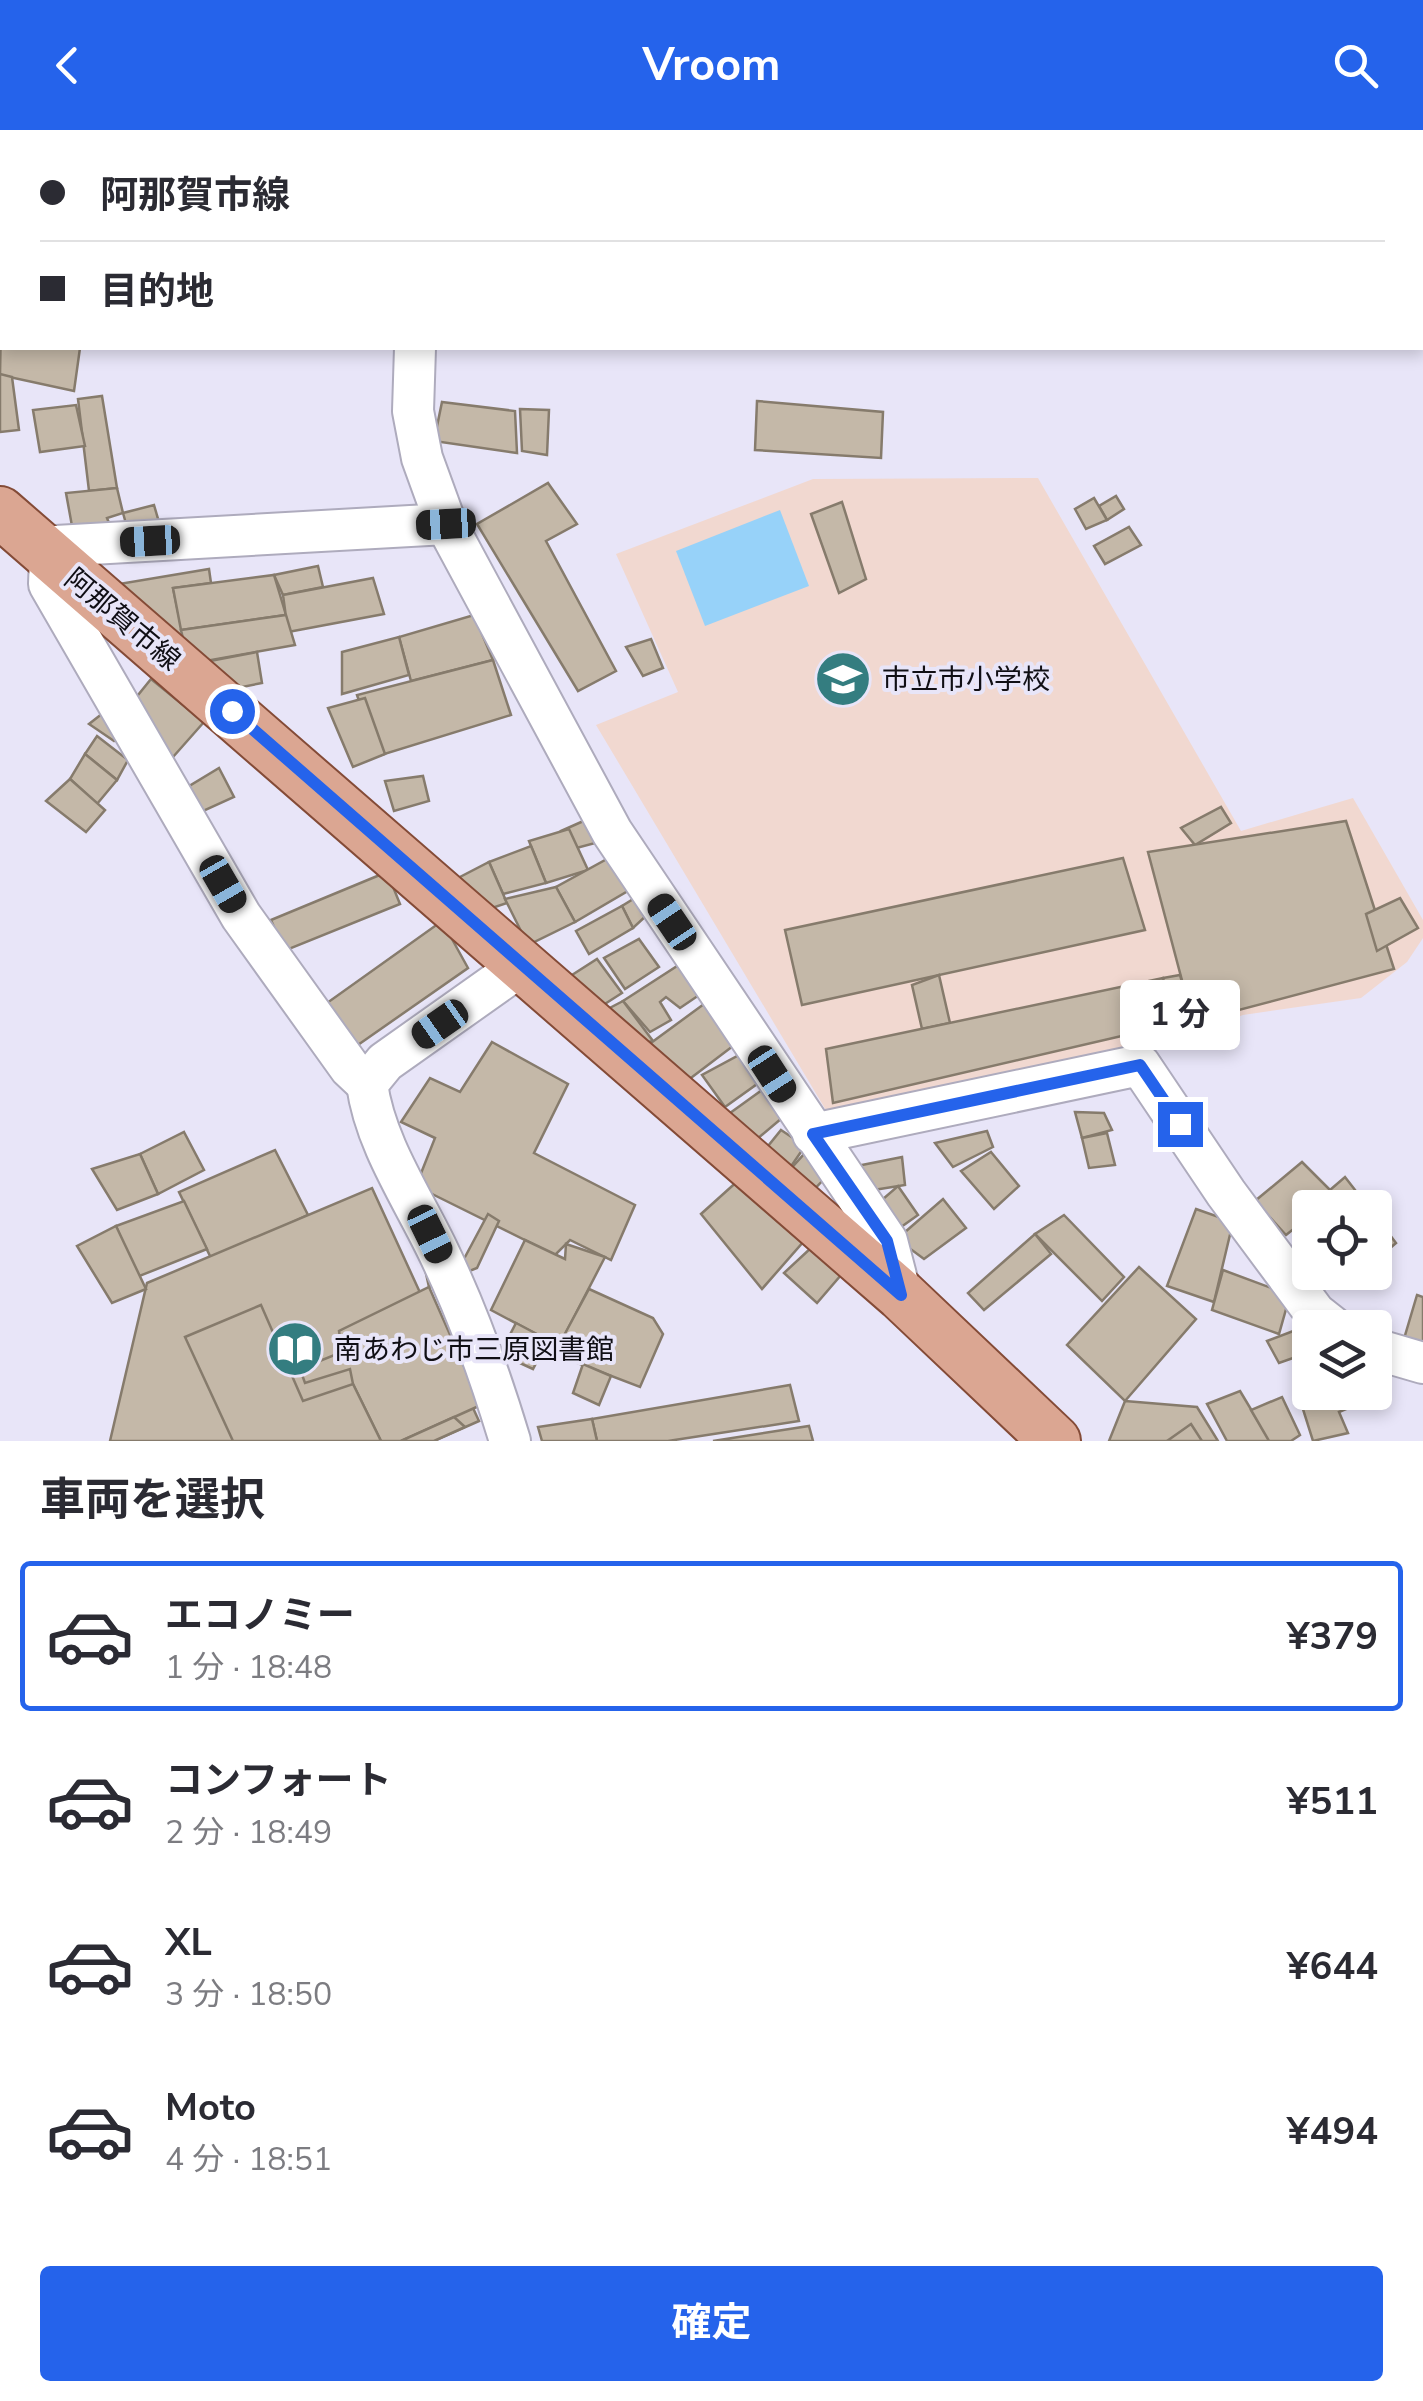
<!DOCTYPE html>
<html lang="ja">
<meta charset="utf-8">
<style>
:root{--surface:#fff;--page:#f2f2f3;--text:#2b2b33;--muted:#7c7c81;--line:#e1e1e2;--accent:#2563eb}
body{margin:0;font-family:"Nunito Sans","Noto Sans JP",sans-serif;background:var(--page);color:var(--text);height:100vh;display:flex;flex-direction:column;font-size:38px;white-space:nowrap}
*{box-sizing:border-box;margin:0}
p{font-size:32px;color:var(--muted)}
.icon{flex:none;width:55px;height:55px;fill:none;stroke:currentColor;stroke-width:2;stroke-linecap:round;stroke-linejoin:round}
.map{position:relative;height:1311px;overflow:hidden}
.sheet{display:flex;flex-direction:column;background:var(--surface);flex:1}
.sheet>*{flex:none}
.hud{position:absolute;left:0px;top:0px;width:1425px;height:220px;box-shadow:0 5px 15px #0003;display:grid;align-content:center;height:220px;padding:0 40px;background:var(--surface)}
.fabs{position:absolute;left:1292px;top:1060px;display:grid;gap:20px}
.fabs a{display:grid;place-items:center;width:100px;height:100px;border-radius:10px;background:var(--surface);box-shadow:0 5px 15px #0003;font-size:50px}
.end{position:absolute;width:45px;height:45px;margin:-22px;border:12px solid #2563eb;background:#fff;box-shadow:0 0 0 5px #fff}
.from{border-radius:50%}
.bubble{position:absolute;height:70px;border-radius:10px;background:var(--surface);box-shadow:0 5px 15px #0003;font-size:32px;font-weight:700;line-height:70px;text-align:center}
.car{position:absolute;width:30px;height:60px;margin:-30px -15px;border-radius:12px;box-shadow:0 0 8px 2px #0007;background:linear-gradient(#222 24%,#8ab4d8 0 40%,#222 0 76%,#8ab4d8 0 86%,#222 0)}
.hud b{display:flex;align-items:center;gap:35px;height:95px;font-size:38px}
.hud b+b{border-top:2px solid var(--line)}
.hud i{width:25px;height:25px;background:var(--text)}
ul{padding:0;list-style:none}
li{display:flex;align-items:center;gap:30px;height:150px;margin:0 20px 15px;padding:0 20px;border:5px solid transparent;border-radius:10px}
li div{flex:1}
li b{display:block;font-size:38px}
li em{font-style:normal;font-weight:700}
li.selected{border-color:var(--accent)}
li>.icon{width:90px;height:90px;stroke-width:1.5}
h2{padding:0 40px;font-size:45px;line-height:120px}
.primary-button{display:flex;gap:20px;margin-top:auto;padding:20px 40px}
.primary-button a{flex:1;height:115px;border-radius:10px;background:var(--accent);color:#fff;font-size:40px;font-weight:700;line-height:115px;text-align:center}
header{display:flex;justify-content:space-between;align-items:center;height:130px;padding:0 40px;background:var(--accent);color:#fff;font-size:45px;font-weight:700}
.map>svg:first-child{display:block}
</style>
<header><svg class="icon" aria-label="back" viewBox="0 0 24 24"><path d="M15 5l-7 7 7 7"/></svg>Vroom<svg class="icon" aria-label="search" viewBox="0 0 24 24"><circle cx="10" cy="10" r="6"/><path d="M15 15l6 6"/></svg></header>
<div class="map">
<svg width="1423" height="1311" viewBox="0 0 1423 1311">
<rect width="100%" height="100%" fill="#e8e5f8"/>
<!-- education -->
<polygon fill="#f1d8d0" points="1038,348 1241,701 1353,668 1423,790 1423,808 1407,832 1361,868 1243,885 1127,929 833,992 596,595 678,562 616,424 813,349"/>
<!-- water -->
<polygon fill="#97d2f9" points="780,380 809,456 705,496 676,421"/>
<!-- building -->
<g fill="#c4b8a8" stroke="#867b6c" stroke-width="2.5">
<polygon points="1,192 2,218 80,218 74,261 0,245"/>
<polygon points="0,244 12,247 19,300 0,302"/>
<polygon points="102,266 117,358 89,361 78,269"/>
<polygon points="757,271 883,282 881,328 755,320"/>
<polygon points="442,272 515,281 517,323 434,311"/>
<polygon points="76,275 85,316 40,322 33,280"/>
<polygon points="520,279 549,280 547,325 522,321"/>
<polygon points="548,353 577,394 546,411 616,541 578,561 477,394"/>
<polygon points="117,358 123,383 107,388 111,398 74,407 66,363"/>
<polygon points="1116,366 1124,379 1107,390 1099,376"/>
<polygon points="1094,368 1107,390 1086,399 1075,379"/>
<polygon points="842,372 866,449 839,463 811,384"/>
<polygon points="154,375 165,413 134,422 123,383"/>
<polygon points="1129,397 1141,415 1105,434 1094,416"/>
<polygon points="318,436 323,457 283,465 274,445"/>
<polygon points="209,439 211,453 173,458 189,534 107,456"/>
<polygon points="274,445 286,485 181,500 173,458"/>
<polygon points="373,448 384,484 288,502 283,465"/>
<polygon points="286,485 295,515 189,534 181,500"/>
<polygon points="474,485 493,530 411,551 399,507"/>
<polygon points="399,507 409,545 342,564 342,522"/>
<polygon points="651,509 663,538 643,546 626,517"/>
<polygon points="257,522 262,553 217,562 210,531"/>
<polygon points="493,530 511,585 378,626 357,565"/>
<polygon points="151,549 204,592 173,627 126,580"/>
<polygon points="365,568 385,624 353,637 328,578"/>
<polygon points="112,576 128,600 114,611 89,594"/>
<polygon points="97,606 128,630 117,650 85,624"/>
<polygon points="85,624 117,650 97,674 70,649"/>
<polygon points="219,638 234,667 201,682 186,658"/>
<polygon points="423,646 429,671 394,681 385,651"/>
<polygon points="70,649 105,680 86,702 46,671"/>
<polygon points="1221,677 1231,693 1195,715 1181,698"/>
<polygon points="588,689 599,712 569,720 561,701"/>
<polygon points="1346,691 1394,839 1193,892 1148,722"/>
<polygon points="569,699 588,740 546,753 529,711"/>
<polygon points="531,716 546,753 503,764 489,732"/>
<polygon points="1123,728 1145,800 802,875 785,800"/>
<polygon points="607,729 638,755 575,792 556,757"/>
<polygon points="489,732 507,773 474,784 458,748"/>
<polygon points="387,742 400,774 284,821 271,790"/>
<polygon points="556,757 575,792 528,815 505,769"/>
<polygon points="643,763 648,784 633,798 622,776"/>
<polygon points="1400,768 1418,798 1377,821 1366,784"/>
<polygon points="622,776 633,798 589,824 576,801"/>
<polygon points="442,791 468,838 355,917 327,873"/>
<polygon points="639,809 659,837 625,859 604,828"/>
<polygon points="597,829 622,863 586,886 561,852"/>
<polygon points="688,829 708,859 680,878 666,867 660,872 671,890 650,902 623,871"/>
<polygon points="939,845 950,893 922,899 912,855"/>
<polygon points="1180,845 1188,874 1167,879 1163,848"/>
<polygon points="1163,848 1169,895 833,973 826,919"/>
<polygon points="623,871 653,911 623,918 604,881"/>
<polygon points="704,874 733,916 675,960 640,921"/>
<polygon points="492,912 568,954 534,1023 635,1075 611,1130 570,1110 555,1125 416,1056 435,1008 401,992 430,948 460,962"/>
<polygon points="741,924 757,954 725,977 702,945"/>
<polygon points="762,960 782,988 745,1019 719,991"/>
<polygon points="1075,982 1104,983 1112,1000 1082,1008"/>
<polygon points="781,1000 805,1016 783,1048 756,1031"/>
<polygon points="987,1001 993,1017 953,1037 935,1013"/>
<polygon points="184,1002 204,1040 158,1064 140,1024"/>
<polygon points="1107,1003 1115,1035 1089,1038 1082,1008"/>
<polygon points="275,1020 308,1085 212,1130 179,1062"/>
<polygon points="991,1022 1019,1056 994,1079 961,1041"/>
<polygon points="805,1023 826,1047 803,1071 779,1052"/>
<polygon points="140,1024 158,1064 117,1080 92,1039"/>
<polygon points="902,1027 905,1055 861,1062 852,1037"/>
<polygon points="1302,1032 1330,1060 1345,1047 1369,1078 1310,1078 1310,1086 1286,1105 1255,1071"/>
<polygon points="741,1048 804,1111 762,1159 701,1084"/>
<polygon points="898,1056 918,1085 894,1102 875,1076"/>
<polygon points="372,1058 479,1291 434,1311 110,1311 147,1153"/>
<polygon points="943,1069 966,1098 924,1129 897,1109"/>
<polygon points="184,1071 207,1119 137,1147 116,1096"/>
<polygon points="1196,1079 1233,1092 1214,1172 1167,1156"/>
<polygon points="488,1084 499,1091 477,1138 429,1157 425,1139 465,1127"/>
<polygon points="1064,1085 1124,1147 1102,1171 1035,1104"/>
<polygon points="1375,1085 1396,1113 1375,1131"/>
<polygon points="116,1096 146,1159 112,1173 77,1116"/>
<polygon points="1035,1104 1051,1124 984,1180 968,1163"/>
<polygon points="525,1110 565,1129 566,1114 605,1127 559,1216 491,1180"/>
<polygon points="812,1117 841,1145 817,1173 784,1143"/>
<polygon points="1139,1137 1196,1189 1125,1271 1067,1215"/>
<polygon points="1223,1140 1290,1165 1279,1204 1212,1180"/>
<polygon points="429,1157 481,1275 401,1311 381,1311 353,1254 350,1239 305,1253 300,1239 342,1222 339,1201"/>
<polygon points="589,1159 653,1188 663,1204 640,1257 554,1224"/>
<polygon points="1417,1165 1423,1167 1423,1225 1401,1219"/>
<polygon points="261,1175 303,1271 353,1254 381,1311 233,1311 185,1207"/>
<polygon points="1317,1192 1310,1198 1310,1222 1279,1233 1267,1211"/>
<polygon points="516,1193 548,1210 533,1239 500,1224"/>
<polygon points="583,1234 611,1246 599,1275 573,1263"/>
<polygon points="1310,1252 1310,1262 1366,1262 1370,1269 1339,1282 1348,1303 1313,1311 1296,1257"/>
<polygon points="790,1255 799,1291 668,1311 597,1311 592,1289"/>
<polygon points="1240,1261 1270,1311 1227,1311 1207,1274"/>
<polygon points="1282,1267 1300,1305 1291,1311 1269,1311 1251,1280"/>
<polygon points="1125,1271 1197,1277 1218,1311 1109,1311"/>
<polygon points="454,1287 465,1297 434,1311 401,1311"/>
<polygon points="592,1289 597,1311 542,1311 538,1297"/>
<polygon points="1191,1294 1202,1311 1167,1311"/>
<polygon points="809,1296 813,1311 713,1311"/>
</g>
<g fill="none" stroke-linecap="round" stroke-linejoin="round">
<!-- minor casing -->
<g stroke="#aeabbd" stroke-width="44">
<g id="minor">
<polyline points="419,2 419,0"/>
<polyline points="415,218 413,281 422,328 446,394 612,702 887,1111 901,1165"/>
<polyline points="38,417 446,394"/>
<polyline points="50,428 49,454 241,786 350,938 367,954"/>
<polyline points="813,1004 1140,935 1226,1063 1315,1183 1334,1198"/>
<polyline points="1375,1219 1423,1233"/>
<path d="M510,1311c-19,-63 -42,-128 -71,-188 -25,-53 -64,-109 -72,-169l18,-22 137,-97"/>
</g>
</g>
<!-- major casing -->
<g stroke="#844b37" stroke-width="54">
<polyline id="major" points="0,382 901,1165 1055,1311"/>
</g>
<!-- minor -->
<use href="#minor" stroke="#fff" stroke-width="40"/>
<!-- major -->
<use href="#major" stroke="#dba692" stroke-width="50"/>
</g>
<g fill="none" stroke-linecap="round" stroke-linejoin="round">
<!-- route -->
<polyline stroke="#2563eb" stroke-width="12" points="232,581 901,1165 887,1111 813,1004 1140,935 1180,994"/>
</g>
<!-- icons -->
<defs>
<g id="school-disc" transform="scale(2.875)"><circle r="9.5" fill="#347d80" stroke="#e8e5f8"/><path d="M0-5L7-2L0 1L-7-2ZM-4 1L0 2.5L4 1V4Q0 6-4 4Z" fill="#fff"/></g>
<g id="library-disc" transform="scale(2.875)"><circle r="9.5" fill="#347d80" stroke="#e8e5f8"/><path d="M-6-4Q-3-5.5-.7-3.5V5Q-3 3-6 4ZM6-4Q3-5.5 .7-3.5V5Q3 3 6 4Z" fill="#fff"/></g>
</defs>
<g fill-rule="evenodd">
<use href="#school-disc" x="843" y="549"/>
<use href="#library-disc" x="295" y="1219"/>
</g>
<g text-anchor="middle" stroke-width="8" stroke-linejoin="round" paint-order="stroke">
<!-- street labels -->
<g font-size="28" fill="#100f15" stroke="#e8e5f8">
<text transform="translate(123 489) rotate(40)" y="10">阿那賀市線</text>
</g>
<!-- poi labels -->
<g font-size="28" fill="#100f15" stroke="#e8e5f8" text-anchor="start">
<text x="882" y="559">市立市小学校</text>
<text x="334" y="1229">南あわじ市三原図書館</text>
</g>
</g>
</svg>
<div class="fabs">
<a><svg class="icon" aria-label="locate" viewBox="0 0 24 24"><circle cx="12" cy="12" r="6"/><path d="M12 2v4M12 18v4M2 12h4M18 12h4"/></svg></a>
<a><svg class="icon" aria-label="layers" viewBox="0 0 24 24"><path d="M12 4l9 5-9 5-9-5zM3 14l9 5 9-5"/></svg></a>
</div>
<i class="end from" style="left:232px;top:581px"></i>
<i class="end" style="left:1180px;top:994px"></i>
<div class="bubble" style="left:1120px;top:850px;width:120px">1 分</div>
<i class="car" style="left:446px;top:394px;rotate:267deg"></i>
<i class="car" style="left:150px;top:411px;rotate:267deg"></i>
<i class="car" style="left:223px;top:754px;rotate:150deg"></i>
<i class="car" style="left:672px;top:792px;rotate:326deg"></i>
<i class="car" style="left:440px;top:894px;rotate:235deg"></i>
<i class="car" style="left:772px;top:944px;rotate:147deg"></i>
<i class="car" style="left:430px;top:1104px;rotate:154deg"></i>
<div class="hud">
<b><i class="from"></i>阿那賀市線</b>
<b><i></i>目的地</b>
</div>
</div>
<section class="sheet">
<h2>車両を選択</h2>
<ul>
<li class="selected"><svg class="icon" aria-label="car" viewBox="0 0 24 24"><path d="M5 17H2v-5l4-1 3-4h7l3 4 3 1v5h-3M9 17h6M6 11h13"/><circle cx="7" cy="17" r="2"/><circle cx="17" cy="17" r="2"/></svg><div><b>エコノミー</b><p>1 分 · 18:48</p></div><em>¥379</em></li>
<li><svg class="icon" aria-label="car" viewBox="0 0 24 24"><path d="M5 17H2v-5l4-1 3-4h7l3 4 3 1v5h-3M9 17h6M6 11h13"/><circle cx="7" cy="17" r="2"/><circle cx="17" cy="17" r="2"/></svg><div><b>コンフォート</b><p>2 分 · 18:49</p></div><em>¥511</em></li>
<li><svg class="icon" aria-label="car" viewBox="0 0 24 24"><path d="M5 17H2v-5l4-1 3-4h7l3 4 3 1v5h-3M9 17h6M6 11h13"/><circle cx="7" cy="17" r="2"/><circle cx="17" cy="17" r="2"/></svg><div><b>XL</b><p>3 分 · 18:50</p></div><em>¥644</em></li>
<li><svg class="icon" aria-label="car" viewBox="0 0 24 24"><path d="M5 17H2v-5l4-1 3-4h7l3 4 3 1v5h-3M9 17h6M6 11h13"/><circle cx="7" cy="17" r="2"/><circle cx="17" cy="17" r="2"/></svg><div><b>Moto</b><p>4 分 · 18:51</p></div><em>¥494</em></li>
</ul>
<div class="primary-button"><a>確定</a></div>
</section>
